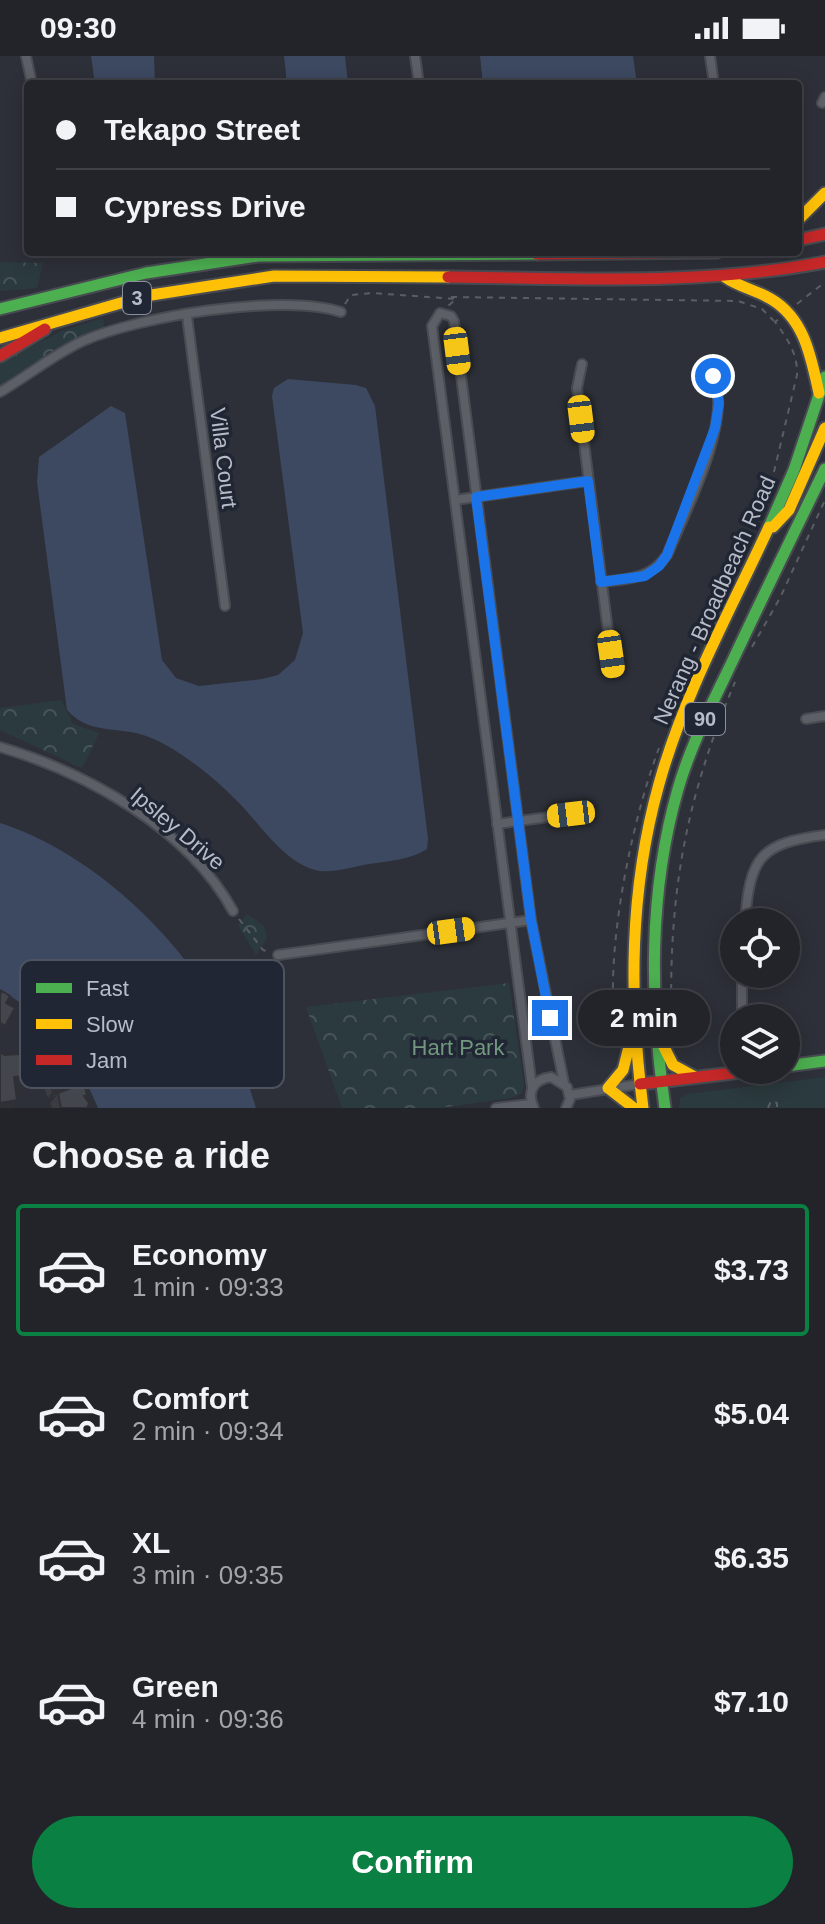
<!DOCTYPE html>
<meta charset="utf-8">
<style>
:root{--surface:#22242a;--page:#2a2c32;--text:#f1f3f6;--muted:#a2a4a8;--line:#3f4147;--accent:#0b8043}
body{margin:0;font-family:Arial,sans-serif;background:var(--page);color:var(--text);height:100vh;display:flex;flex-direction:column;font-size:30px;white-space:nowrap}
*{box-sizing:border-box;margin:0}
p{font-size:26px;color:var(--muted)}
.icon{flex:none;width:44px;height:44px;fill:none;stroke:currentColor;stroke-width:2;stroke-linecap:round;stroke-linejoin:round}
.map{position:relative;height:1052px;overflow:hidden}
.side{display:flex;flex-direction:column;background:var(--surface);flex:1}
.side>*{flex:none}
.hud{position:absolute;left:24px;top:24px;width:778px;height:176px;border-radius:8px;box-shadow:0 4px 20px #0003,0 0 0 2px var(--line);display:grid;align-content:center;height:176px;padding:0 32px;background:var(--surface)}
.controls{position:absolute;left:720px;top:852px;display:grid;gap:16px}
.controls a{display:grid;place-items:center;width:80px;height:80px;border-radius:50%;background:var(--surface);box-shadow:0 4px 20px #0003,0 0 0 2px var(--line);font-size:40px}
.end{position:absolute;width:36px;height:36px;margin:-18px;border:10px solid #1a73e8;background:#fff;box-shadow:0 0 0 4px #fff}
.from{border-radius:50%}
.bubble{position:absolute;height:56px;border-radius:28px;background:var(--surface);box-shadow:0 4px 20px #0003,0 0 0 2px var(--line);font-size:26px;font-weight:700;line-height:56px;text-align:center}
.car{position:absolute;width:24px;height:48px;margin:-24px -12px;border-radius:10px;box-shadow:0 0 6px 2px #0007;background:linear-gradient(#f5c518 24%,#345 0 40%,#f5c518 0 76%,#345 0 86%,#f5c518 0)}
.hud b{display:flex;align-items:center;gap:28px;height:76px;font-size:30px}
.hud b+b{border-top:2px solid var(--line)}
.hud i{width:20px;height:20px;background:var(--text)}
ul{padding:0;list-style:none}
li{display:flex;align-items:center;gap:24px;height:132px;margin:0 16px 12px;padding:0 16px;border:4px solid transparent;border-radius:8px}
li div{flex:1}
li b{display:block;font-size:30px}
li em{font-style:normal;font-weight:700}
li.on{border-color:var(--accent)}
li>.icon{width:72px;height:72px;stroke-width:1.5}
h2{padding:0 32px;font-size:36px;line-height:96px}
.primary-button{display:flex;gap:16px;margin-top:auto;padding:16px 32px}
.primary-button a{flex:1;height:92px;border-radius:48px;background:var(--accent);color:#fff;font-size:32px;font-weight:700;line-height:92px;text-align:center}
.status{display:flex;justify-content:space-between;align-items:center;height:56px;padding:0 40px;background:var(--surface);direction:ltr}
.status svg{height:22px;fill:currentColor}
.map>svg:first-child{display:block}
</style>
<div class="status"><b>09:30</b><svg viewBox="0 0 49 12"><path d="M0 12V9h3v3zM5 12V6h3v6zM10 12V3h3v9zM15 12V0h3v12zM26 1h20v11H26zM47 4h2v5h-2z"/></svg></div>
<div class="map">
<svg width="825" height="1052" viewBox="0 0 825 1052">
<defs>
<pattern id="park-crowns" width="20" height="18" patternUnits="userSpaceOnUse" patternTransform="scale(2)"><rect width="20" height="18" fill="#2b3a3e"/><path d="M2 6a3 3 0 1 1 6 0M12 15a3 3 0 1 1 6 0" fill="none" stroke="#485558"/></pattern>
</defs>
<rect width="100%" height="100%" fill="#2d3038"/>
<!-- green -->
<polygon fill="#2b3a3e" points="825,1021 825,1052 679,1052 680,1042 688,1038"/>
<!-- park -->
<g fill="url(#park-crowns)">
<polygon points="0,206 43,207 37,232 0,235"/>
<polygon points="103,262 104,271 0,330 0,306 62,275"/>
<polygon points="61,644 73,668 99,677 82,712 0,674 0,652"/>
<polygon points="247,858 264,870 267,882 256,899 238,869"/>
<polygon points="509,927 524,1029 521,1038 511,1042 439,1052 342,1052 306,951"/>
</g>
<!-- water -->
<g fill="#3d4961">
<polygon points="91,0 154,0 155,28 95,28"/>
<polygon points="284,0 345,0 348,28 287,28"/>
<polygon points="480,0 633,0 637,28 483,28"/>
<path d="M288,323l68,6 10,3 9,18 53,433 -1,10c-17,11 -38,12 -58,15 -16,3 -39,10 -54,6 -32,-9 -55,-46 -77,-68 -22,-23 -53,-48 -82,-62 -35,-17 -64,-2 -89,-30l-30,-228 2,-25 72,-51 14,7 37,247 14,18 23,8 63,-7 16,-4 17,-15 8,-27 -31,-237 2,-8z"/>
<path d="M0,767c89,28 178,111 222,193 15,29 24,61 34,92h-158c-21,-51 -51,-90 -98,-119z"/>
</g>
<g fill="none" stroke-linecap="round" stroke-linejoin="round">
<!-- street casing -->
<g stroke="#484b51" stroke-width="12">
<g id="street">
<polyline points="26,0 32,28"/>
<polyline points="415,0 419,28"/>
<polyline points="710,0 714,28"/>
<polyline points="822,47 825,41"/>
<polyline points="187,260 225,550"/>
<polyline points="582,308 577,332 613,614"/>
<path d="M0,336c28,-16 54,-38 83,-51 56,-25 200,-48 258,-29"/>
<polyline points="455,444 588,425"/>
<path d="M601,526c27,-3 50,-3 66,-27 18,-43 67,-136 46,-179"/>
<polyline points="806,663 825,660"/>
<path d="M0,691c88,26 188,82 233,164"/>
<polyline points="497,768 571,758"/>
<path d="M745,866c5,-64 14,-79 80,-87"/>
<polyline points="278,899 531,864"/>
<polyline points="742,918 742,962"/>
<polyline points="532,1031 432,270 440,257 451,260 454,265 531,864 564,1027"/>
<polyline points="570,1039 640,1028"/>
<polyline points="496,1052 531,1048"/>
<path d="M534,1052c-8,-16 0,-29 17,-31l16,10 3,12 -4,9"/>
</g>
</g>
<!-- fast casing -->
<g stroke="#484b51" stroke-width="15">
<g id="fast">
<polyline points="0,253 146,217 258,200 537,198"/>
<polyline points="769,471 794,414 825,321"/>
<polyline points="786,1010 825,1005"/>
<path d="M665,1052c-15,-107 -17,-215 13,-319 13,-45 35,-87 55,-129 30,-64 61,-127 92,-191"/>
</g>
</g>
<!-- slow casing -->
<g stroke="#484b51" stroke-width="15">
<g id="slow">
<polyline points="798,164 825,137"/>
<path d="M725,221c14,10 31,13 46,22 34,20 40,59 48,94"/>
<polyline points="0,282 145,240 274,220 448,221"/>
<polyline points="773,471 789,454 825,372"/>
<polyline points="632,979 623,1014 608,1032 634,1052"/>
<polyline points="661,985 673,1009 695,1021"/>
<path d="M643,1052c-14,-110 -14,-217 16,-324 25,-90 71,-173 110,-257"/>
</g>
</g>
<!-- jam casing -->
<g stroke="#484b51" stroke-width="15">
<g id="jam">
<polyline points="798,184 825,178"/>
<polyline points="537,198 717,196"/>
<path d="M448,221c127,1 252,9 377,-15"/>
<polyline points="0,300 45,273"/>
<polyline points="640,1028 758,1014"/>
</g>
</g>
<!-- path -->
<g stroke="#5a5e64" stroke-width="2" stroke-dasharray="6 6" stroke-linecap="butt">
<polyline points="451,241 738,245 762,253 774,265"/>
<polyline points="345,248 351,239 372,237 456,243 447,251"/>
<polyline points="797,248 825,226"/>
<path d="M714,560l59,-140 24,-101c1,-21 -10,-37 -22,-53l5,-4"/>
<polyline points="752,591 780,542 825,444"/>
<polyline points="239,863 263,894 269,896"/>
<path d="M613,944c-2,-75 20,-182 46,-252"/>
<polyline points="614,966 617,992"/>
<path d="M672,982c-5,-134 11,-233 63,-356"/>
<polyline points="768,1052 771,1045 777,1047 777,1052"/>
</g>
<!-- street -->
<use href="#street" stroke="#5c5f66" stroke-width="8"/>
<!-- fast -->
<use href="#fast" stroke="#4caf50" stroke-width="11"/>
<!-- slow -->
<use href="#slow" stroke="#ffc107" stroke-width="11"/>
<!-- jam -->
<use href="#jam" stroke="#c62828" stroke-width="11"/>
</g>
<!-- wall -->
<g fill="#3a3c42">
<polygon points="591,943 615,967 608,978 593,978 588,963 584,962 584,954"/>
<polygon points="48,1026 62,1035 87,1039 85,1042 87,1052 52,1052 50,1047 57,1039 48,1042 44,1032"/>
</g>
<!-- shaded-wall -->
<g fill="#303136">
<polygon points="591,951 595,953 588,963 584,962"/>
<polygon points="615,967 608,978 593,978 601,968"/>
<polygon points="36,1018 27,1032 4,1035 14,1021"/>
<polygon points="67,1029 62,1036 48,1042 53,1035"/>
<polygon points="17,1044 12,1052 0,1052 0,1047"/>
</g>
<!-- building -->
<g fill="#44464d" stroke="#303136" stroke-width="2">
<polygon points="2,935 10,940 6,947 15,952 5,970 2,968 0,971 0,939"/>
<polygon points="615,942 615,967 601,968 595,953 591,951 591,943"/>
<polygon points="0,997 5,999 35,997 36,1018 14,1021 17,1044 0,1047"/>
<polygon points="62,1020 67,1029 53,1035 48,1026"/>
<polygon points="84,1027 87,1039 84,1040 89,1047 87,1052 61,1052 58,1037"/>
</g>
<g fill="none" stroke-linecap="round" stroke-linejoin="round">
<!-- route -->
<polyline stroke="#1a73e8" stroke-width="10" points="550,962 531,864 476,441 588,425 601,526 645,520 659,510 667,499 715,372 719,347 713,320"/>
</g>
<g text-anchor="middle" stroke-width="7" stroke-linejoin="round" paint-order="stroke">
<!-- shield labels -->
<g fill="#202633" stroke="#8a8f9b" stroke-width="2">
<rect x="123" y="226" width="28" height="32" rx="6"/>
<rect x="685" y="647" width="40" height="32" rx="6"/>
</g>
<g font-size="20" font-weight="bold" fill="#b8bcc8">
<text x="137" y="249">3</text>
<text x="705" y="670">90</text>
</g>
<!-- street labels -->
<g font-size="22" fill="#b8bcc8" stroke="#202633">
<text transform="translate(224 402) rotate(83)" y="8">Villa Court</text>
<text transform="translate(714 544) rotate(-66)" y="8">Nerang - Broadbeach Road</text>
<text transform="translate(178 772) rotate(40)" y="8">Ipsley Drive</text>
</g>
<!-- park labels -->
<g font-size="22" fill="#71977e" stroke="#202633">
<text x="458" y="999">Hart Park</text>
</g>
</g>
<!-- legend -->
<rect x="20" y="904" width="264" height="128" rx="12" fill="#202633" stroke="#4e5360" stroke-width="2"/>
<rect x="36" y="927" width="36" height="10" fill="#4caf50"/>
<rect x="36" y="963" width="36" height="10" fill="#ffc107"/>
<rect x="36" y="999" width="36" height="10" fill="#c62828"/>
<g font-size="22" fill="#b8bcc8">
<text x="86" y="940">Fast</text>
<text x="86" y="976">Slow</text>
<text x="86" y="1012">Jam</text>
</g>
</svg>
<div class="controls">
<a><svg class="icon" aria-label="locate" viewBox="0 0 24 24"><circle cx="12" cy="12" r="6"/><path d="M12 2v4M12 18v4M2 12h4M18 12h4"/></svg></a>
<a><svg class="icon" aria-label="layers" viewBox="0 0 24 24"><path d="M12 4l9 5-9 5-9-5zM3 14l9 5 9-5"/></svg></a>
</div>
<i class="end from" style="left:713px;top:320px"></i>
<i class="end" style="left:550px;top:962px"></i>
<div class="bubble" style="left:578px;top:934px;width:132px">2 min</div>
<i class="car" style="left:457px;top:295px;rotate:173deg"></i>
<i class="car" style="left:581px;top:363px;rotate:173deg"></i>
<i class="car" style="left:611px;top:598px;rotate:172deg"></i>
<i class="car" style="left:571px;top:758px;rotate:263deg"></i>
<i class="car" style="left:451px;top:875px;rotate:82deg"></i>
<div class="hud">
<b><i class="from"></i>Tekapo Street</b>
<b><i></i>Cypress Drive</b>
</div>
</div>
<section class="side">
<h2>Choose a ride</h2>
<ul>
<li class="on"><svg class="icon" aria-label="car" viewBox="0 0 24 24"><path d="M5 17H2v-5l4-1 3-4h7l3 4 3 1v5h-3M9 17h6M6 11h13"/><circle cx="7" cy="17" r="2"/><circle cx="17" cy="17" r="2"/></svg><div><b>Economy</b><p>1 min · 09:33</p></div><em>$3.73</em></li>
<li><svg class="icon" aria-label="car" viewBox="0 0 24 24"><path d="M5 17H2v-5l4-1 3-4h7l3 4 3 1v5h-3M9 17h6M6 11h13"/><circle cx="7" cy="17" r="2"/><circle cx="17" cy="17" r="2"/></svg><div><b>Comfort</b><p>2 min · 09:34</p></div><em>$5.04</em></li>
<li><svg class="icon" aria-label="car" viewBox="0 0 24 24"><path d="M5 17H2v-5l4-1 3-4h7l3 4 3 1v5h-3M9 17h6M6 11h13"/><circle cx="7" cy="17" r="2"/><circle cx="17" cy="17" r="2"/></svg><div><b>XL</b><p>3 min · 09:35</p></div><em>$6.35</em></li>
<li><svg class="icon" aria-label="car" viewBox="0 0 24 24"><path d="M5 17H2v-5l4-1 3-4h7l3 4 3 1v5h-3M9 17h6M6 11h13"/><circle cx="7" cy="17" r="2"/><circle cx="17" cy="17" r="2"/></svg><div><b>Green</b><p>4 min · 09:36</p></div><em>$7.10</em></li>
</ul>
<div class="primary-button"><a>Confirm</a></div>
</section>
